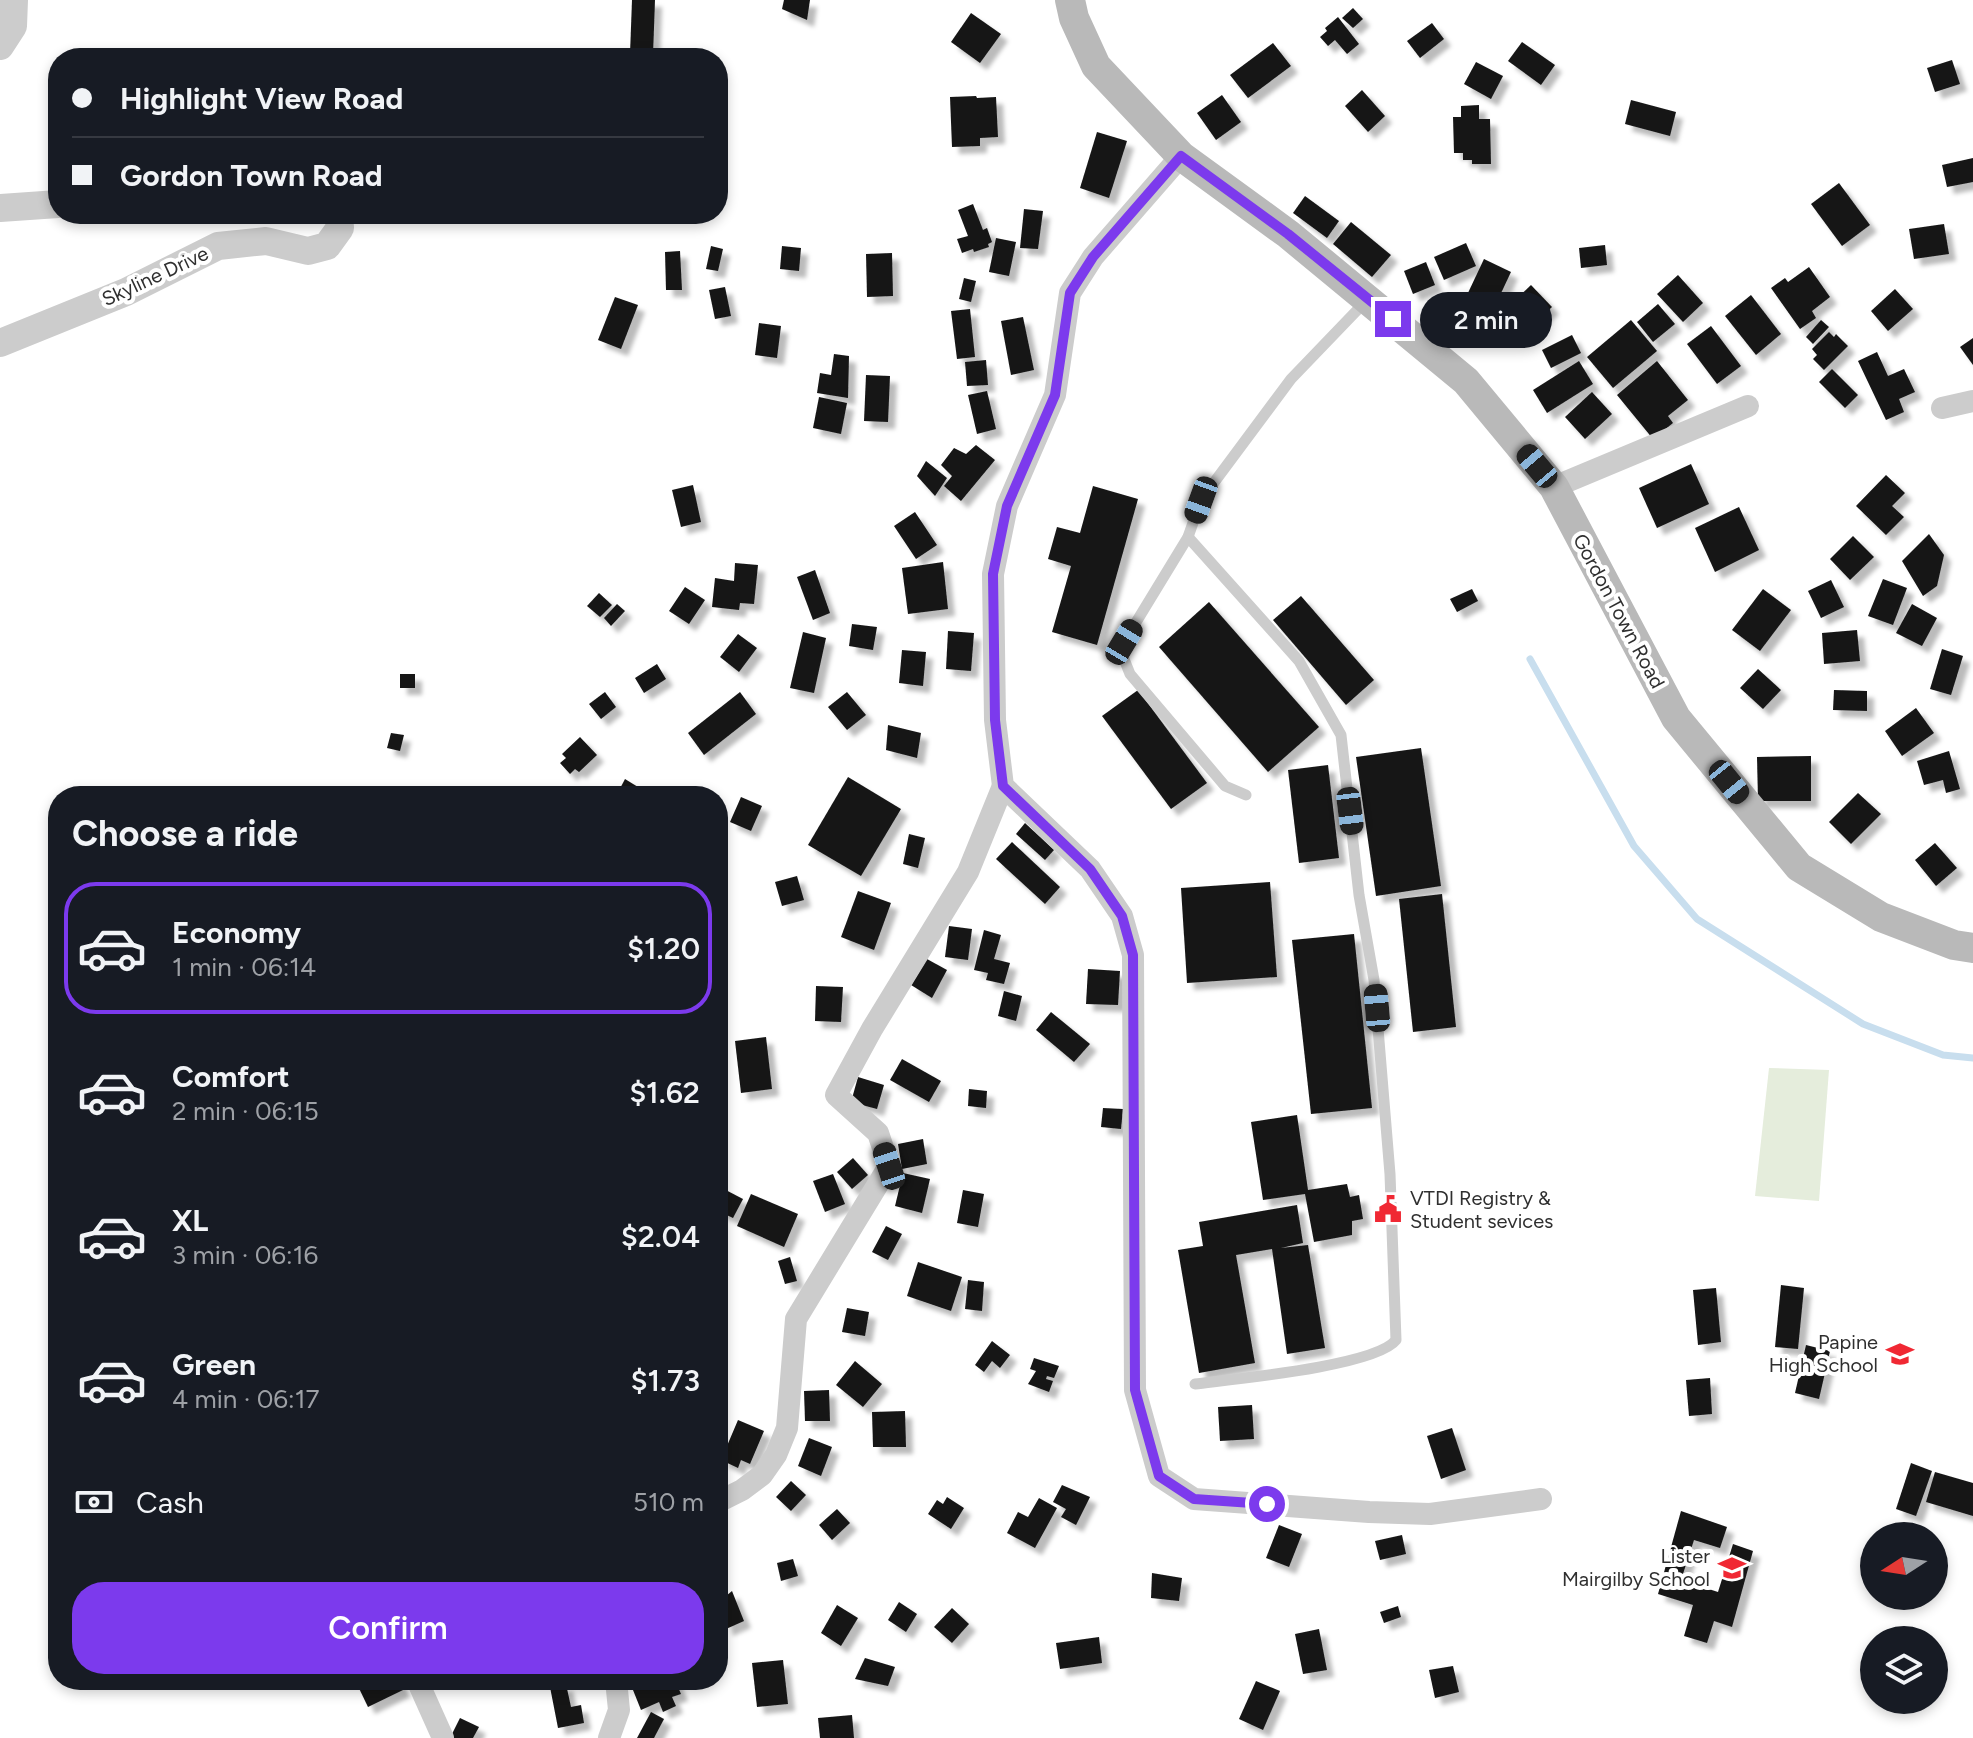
<!DOCTYPE html>
<meta charset="utf-8">
<style>
:root{--surface:#171b24;--page:#20242c;--text:#f1f3f6;--muted:#9ea1a6;--line:#363941;--accent:#7c3aed}
body{margin:0;font-family:Figtree,sans-serif;background:var(--page);color:var(--text);height:100vh;display:flex;flex-direction:column;font-size:30px;white-space:nowrap}
*{box-sizing:border-box;margin:0}
p{font-size:26px;color:var(--muted)}
.icon{flex:none;width:44px;height:44px;fill:none;stroke:currentColor;stroke-width:2;stroke-linecap:round;stroke-linejoin:round}
.map{position:relative;flex:1;overflow:hidden}
.details{position:absolute;left:48px;top:786px;width:680px;height:904px;display:flex;flex-direction:column;background:var(--surface);border-radius:32px;box-shadow:0 4px 12px #0003}
.details>*{flex:none}
.guide{position:absolute;left:48px;top:48px;width:680px;height:176px;border-radius:32px;box-shadow:0 4px 12px #0003;display:grid;align-content:center;height:176px;padding:0 24px;background:var(--surface)}
.needle{width:52px;rotate:258deg}
.buttons{position:absolute;left:1860px;top:1522px;display:grid;gap:16px}
.buttons a{display:grid;place-items:center;width:88px;height:88px;border-radius:50%;background:var(--surface);box-shadow:0 4px 12px #0003;font-size:40px}
.end{position:absolute;width:36px;height:36px;margin:-18px;border:10px solid #7c3aed;background:#fff;box-shadow:0 0 0 4px #fff}
.from{border-radius:50%}
.bubble{position:absolute;height:56px;border-radius:28px;background:var(--surface);box-shadow:0 4px 12px #0003;font-size:26px;font-weight:600;line-height:56px;text-align:center}
.car{position:absolute;width:24px;height:48px;margin:-24px -12px;border-radius:10px;box-shadow:0 0 6px 2px #0007;background:linear-gradient(#222 24%,#8ab4d8 0 40%,#222 0 76%,#8ab4d8 0 86%,#222 0)}
.guide b{display:flex;align-items:center;gap:28px;height:76px;font-size:30px}
.guide b+b{border-top:2px solid var(--line)}
.guide i{width:20px;height:20px;background:var(--text)}
ul{padding:0;list-style:none}
li{display:flex;align-items:center;gap:24px;height:132px;margin:0 16px 12px;padding:0 8px;border:4px solid transparent;border-radius:32px}
li div{flex:1}
li b{display:block;font-size:30px}
li em{font-style:normal;font-weight:600}
li.selected{border-color:var(--accent)}
li>.icon{width:72px;height:72px;stroke-width:1.5}
h2{padding:0 24px;font-size:36px;line-height:96px}
.pay{display:flex;align-items:center;gap:20px;height:88px;padding:0 24px;font-size:30px}
.pay p{margin-inline-start:auto}
.action{display:flex;gap:16px;margin-top:auto;padding:16px 24px}
.action a{flex:1;height:92px;border-radius:32px;background:var(--accent);color:#fff;font-size:32px;font-weight:600;line-height:92px;text-align:center}
.map>svg:first-child{display:block}
</style>
<div class="map">
<svg width="1973" height="1738" viewBox="0 0 1973 1738">
<defs>
<filter id="shadow"><feDropShadow dx="7" dy="7" stdDeviation="2" flood-color="#0004"/></filter>
</defs>
<rect width="100%" height="100%" fill="#fff"/>
<!-- green -->
<polygon fill="#e5eddc" points="1769,1068 1829,1070 1819,1201 1755,1196"/>
<g fill="none" stroke-linecap="round" stroke-linejoin="round">
<!-- stream -->
<polyline stroke="#c8deee" stroke-width="7" points="1530,659 1634,846 1697,919 1863,1024 1943,1055 1973,1058"/>
</g>
<!-- building -->
<g fill="#161616" filter="url(#shadow)">
<polygon points="632,0 655,0 653,55 630,54"/>
<polygon points="784,0 810,0 807,20 782,9"/>
<polygon points="1353,8 1363,19 1353,28 1342,18"/>
<polygon points="971,13 1001,34 980,63 951,42"/>
<polygon points="1338,17 1359,44 1347,54 1335,40 1328,46 1320,37 1327,31 1325,28"/>
<polygon points="1432,23 1444,39 1420,58 1407,41"/>
<polygon points="1522,42 1555,65 1541,85 1508,61"/>
<polygon points="1273,43 1291,66 1248,98 1230,75"/>
<polygon points="1952,60 1960,84 1935,92 1927,68"/>
<polygon points="1476,62 1503,76 1491,99 1464,84"/>
<polygon points="1362,90 1385,116 1368,132 1345,106"/>
<polygon points="1222,95 1241,122 1216,140 1197,113"/>
<polygon points="976,96 977,98 996,97 998,137 980,138 980,146 952,147 950,97"/>
<polygon points="1631,100 1676,112 1670,136 1625,124"/>
<polygon points="1479,105 1479,119 1490,119 1491,164 1472,164 1472,160 1463,160 1463,153 1454,153 1453,117 1461,117 1461,106"/>
<polygon points="1097,132 1127,141 1109,198 1080,188"/>
<polygon points="1973,158 1973,182 1947,187 1942,165"/>
<polygon points="1839,183 1870,225 1842,246 1811,204"/>
<polygon points="1305,196 1339,221 1327,238 1293,213"/>
<polygon points="973,204 983,230 987,228 992,242 988,244 989,247 974,252 973,249 962,253 957,239 968,236 958,210"/>
<polygon points="1024,209 1043,211 1038,249 1020,248"/>
<polygon points="1351,222 1391,255 1372,277 1333,244"/>
<polygon points="1944,224 1949,254 1914,259 1909,229"/>
<polygon points="996,238 1016,242 1009,276 989,272"/>
<polygon points="1466,243 1476,266 1444,280 1434,257"/>
<polygon points="1605,245 1607,265 1581,268 1579,248"/>
<polygon points="711,246 723,249 718,271 706,269"/>
<polygon points="782,246 801,248 799,271 780,269"/>
<polygon points="680,251 682,290 666,290 665,252"/>
<polygon points="892,253 893,296 867,297 866,254"/>
<polygon points="1484,259 1511,272 1494,308 1467,295"/>
<polygon points="1426,262 1435,285 1413,294 1404,271"/>
<polygon points="1809,267 1830,297 1812,311 1816,318 1800,329 1771,288 1785,278 1788,282"/>
<polygon points="1678,275 1703,303 1683,322 1657,294"/>
<polygon points="964,278 976,281 971,302 959,299"/>
<polygon points="1531,285 1552,307 1522,336 1501,314"/>
<polygon points="725,287 731,316 715,319 709,290"/>
<polygon points="1895,289 1913,309 1888,331 1871,311"/>
<polygon points="1751,295 1781,334 1756,355 1725,316"/>
<polygon points="615,297 638,305 621,349 598,340"/>
<polygon points="1658,304 1675,324 1653,342 1637,322"/>
<polygon points="970,309 975,357 957,359 951,311"/>
<polygon points="1023,317 1034,370 1011,375 1001,321"/>
<polygon points="1631,320 1657,351 1613,388 1587,357"/>
<polygon points="1821,320 1829,327 1813,344 1806,337"/>
<polygon points="759,323 781,326 777,358 755,355"/>
<polygon points="1711,326 1741,366 1717,384 1687,344"/>
<polygon points="1829,332 1834,337 1836,334 1848,346 1824,370 1813,359 1817,355 1812,349"/>
<polygon points="1572,335 1581,353 1551,368 1542,350"/>
<polygon points="1973,338 1973,365 1960,347"/>
<polygon points="1877,352 1888,376 1904,369 1915,392 1899,399 1904,412 1886,420 1858,361"/>
<polygon points="834,354 849,356 848,398 817,393 820,373 831,375"/>
<polygon points="986,360 988,385 967,386 965,362"/>
<polygon points="1579,361 1593,384 1547,413 1533,390"/>
<polygon points="1657,361 1688,400 1668,416 1673,423 1653,439 1617,395"/>
<polygon points="1832,369 1858,395 1845,408 1819,382"/>
<polygon points="866,375 890,376 888,422 864,421"/>
<polygon points="987,391 996,429 977,434 968,395"/>
<polygon points="1592,392 1612,414 1585,439 1565,417"/>
<polygon points="819,397 847,403 841,434 813,428"/>
<polygon points="976,445 995,460 961,501 944,486 952,476 941,465 954,448 966,454"/>
<polygon points="926,461 947,478 935,496 917,476"/>
<polygon points="1691,464 1709,504 1657,528 1639,488"/>
<polygon points="1886,475 1905,493 1892,506 1904,517 1886,535 1856,506"/>
<polygon points="693,485 701,522 681,527 672,490"/>
<polygon points="1093,486 1138,499 1097,645 1052,632 1071,566 1048,559 1057,527 1080,533"/>
<polygon points="1739,507 1759,550 1715,572 1695,528"/>
<polygon points="915,512 937,545 916,559 894,526"/>
<polygon points="1929,534 1944,555 1937,586 1923,596 1902,561"/>
<polygon points="1853,536 1874,557 1850,580 1830,559"/>
<polygon points="943,562 948,609 908,614 902,568"/>
<polygon points="735,563 758,565 754,604 740,603 739,610 712,607 715,578 734,581"/>
<polygon points="815,570 830,613 813,620 797,577"/>
<polygon points="1883,579 1907,588 1893,625 1868,616"/>
<polygon points="1831,580 1844,607 1821,618 1808,591"/>
<polygon points="685,587 705,600 689,624 669,611"/>
<polygon points="1472,589 1478,601 1457,612 1450,599"/>
<polygon points="1763,589 1791,610 1760,651 1732,630"/>
<polygon points="599,593 612,605 600,617 587,606"/>
<polygon points="1301,596 1374,680 1346,705 1273,620"/>
<polygon points="1209,602 1319,727 1268,772 1159,647"/>
<polygon points="617,604 625,611 611,626 604,618"/>
<polygon points="1912,604 1937,618 1922,646 1896,633"/>
<polygon points="852,624 877,627 873,650 849,646"/>
<polygon points="1857,630 1860,661 1824,664 1822,633"/>
<polygon points="948,631 974,633 971,671 946,669"/>
<polygon points="803,632 826,638 814,693 790,688"/>
<polygon points="738,634 757,648 739,672 720,657"/>
<polygon points="1942,649 1963,656 1951,695 1930,689"/>
<polygon points="902,650 926,652 923,686 899,683"/>
<polygon points="657,664 666,679 644,693 635,678"/>
<polygon points="1758,669 1781,690 1763,709 1740,688"/>
<rect x="400" y="674" width="15" height="14"/>
<polygon points="1138,690 1207,783 1171,809 1102,716"/>
<polygon points="1834,690 1867,691 1867,711 1833,710"/>
<polygon points="605,692 616,707 601,719 589,704"/>
<polygon points="740,692 756,714 704,755 688,733"/>
<polygon points="847,692 866,715 847,730 828,707"/>
<polygon points="1916,708 1934,733 1902,756 1885,731"/>
<polygon points="888,725 921,733 917,758 886,750"/>
<polygon points="391,733 404,735 400,751 387,748"/>
<polygon points="580,737 597,755 579,772 575,769 570,774 560,763 566,758 562,754"/>
<polygon points="1421,748 1441,886 1376,896 1356,757"/>
<polygon points="1949,751 1960,789 1946,793 1943,780 1924,785 1917,761"/>
<polygon points="1811,756 1811,801 1758,801 1757,757"/>
<polygon points="1328,765 1339,858 1299,863 1288,770"/>
<polygon points="848,777 901,809 861,876 808,845"/>
<polygon points="625,779 638,787 633,796 616,796"/>
<polygon points="1858,793 1881,814 1851,844 1829,822"/>
<polygon points="741,797 762,806 751,831 730,822"/>
<polygon points="1025,823 1054,850 1045,860 1016,834"/>
<polygon points="909,834 925,838 918,868 903,864"/>
<polygon points="1012,842 1060,887 1045,904 996,859"/>
<polygon points="1935,843 1957,868 1936,886 1915,860"/>
<polygon points="797,876 804,900 782,906 775,882"/>
<polygon points="1270,882 1277,977 1187,983 1181,888"/>
<polygon points="858,891 891,903 874,950 841,937"/>
<polygon points="1442,894 1456,1027 1413,1032 1399,899"/>
<polygon points="949,926 972,929 968,960 945,957"/>
<polygon points="984,930 1001,935 994,959 1010,963 1004,984 986,980 988,973 974,970"/>
<polygon points="1354,934 1372,1108 1311,1114 1292,940"/>
<polygon points="927,959 947,970 932,998 911,985"/>
<polygon points="1088,969 1120,971 1118,1005 1086,1004"/>
<polygon points="816,986 843,987 841,1022 815,1021"/>
<polygon points="1004,991 1022,996 1016,1021 998,1016"/>
<polygon points="1051,1012 1090,1044 1074,1062 1036,1030"/>
<polygon points="766,1037 772,1089 741,1093 735,1041"/>
<polygon points="902,1059 941,1081 929,1102 890,1080"/>
<polygon points="858,1077 884,1085 877,1109 851,1102"/>
<polygon points="969,1089 987,1091 986,1108 968,1106"/>
<polygon points="1103,1108 1123,1109 1121,1129 1101,1127"/>
<polygon points="1297,1115 1308,1190 1347,1184 1350,1197 1359,1195 1363,1219 1352,1221 1352,1235 1314,1242 1305,1194 1263,1200 1251,1122"/>
<polygon points="923,1139 927,1164 902,1169 898,1144"/>
<polygon points="853,1158 868,1175 852,1189 837,1172"/>
<polygon points="903,1173 930,1179 922,1213 895,1206"/>
<polygon points="833,1174 845,1204 825,1212 813,1181"/>
<polygon points="720,1187 743,1199 733,1218 718,1211"/>
<polygon points="963,1190 984,1194 978,1227 957,1223"/>
<polygon points="751,1194 798,1214 784,1247 737,1226"/>
<polygon points="1297,1205 1303,1243 1281,1248 1308,1245 1325,1348 1287,1354 1272,1249 1236,1255 1255,1363 1199,1373 1178,1250 1203,1246 1199,1222"/>
<polygon points="886,1226 902,1234 888,1260 872,1252"/>
<polygon points="790,1257 797,1281 785,1284 778,1261"/>
<polygon points="918,1262 962,1277 951,1311 907,1296"/>
<polygon points="968,1280 984,1282 982,1311 965,1309"/>
<polygon points="1781,1285 1804,1288 1798,1349 1775,1347"/>
<polygon points="1716,1288 1721,1342 1698,1345 1693,1290"/>
<polygon points="847,1308 869,1312 865,1336 842,1332"/>
<polygon points="992,1341 1010,1355 1000,1368 992,1361 984,1372 975,1365"/>
<polygon points="1806,1345 1830,1351 1819,1399 1795,1393"/>
<polygon points="1034,1358 1059,1366 1054,1378 1047,1376 1046,1379 1053,1381 1049,1392 1028,1384 1036,1371 1030,1369"/>
<polygon points="855,1361 882,1384 863,1407 836,1385"/>
<polygon points="1710,1378 1712,1414 1689,1416 1686,1380"/>
<polygon points="829,1390 830,1421 805,1421 804,1391"/>
<polygon points="1252,1405 1254,1439 1220,1441 1218,1407"/>
<polygon points="905,1411 906,1447 873,1447 872,1412"/>
<polygon points="738,1420 764,1431 750,1464 741,1460 738,1468 721,1460"/>
<polygon points="1452,1428 1466,1470 1441,1479 1427,1436"/>
<polygon points="809,1438 832,1447 821,1476 798,1466"/>
<polygon points="1911,1463 1932,1471 1916,1516 1896,1509"/>
<polygon points="1935,1472 1973,1483 1973,1516 1926,1502"/>
<polygon points="791,1481 806,1495 791,1511 776,1497"/>
<polygon points="1062,1485 1090,1497 1076,1525 1061,1517 1066,1509 1053,1502"/>
<polygon points="947,1497 964,1508 951,1529 928,1514 937,1500 943,1504"/>
<polygon points="1039,1498 1057,1508 1035,1548 1007,1533 1018,1512 1028,1517"/>
<polygon points="837,1509 850,1523 832,1540 819,1525"/>
<polygon points="1681,1511 1727,1527 1720,1548 1694,1540 1681,1580 1718,1592 1733,1544 1753,1551 1732,1627 1714,1621 1707,1643 1684,1636 1693,1605 1658,1594"/>
<polygon points="1279,1525 1302,1534 1289,1567 1266,1558"/>
<polygon points="1402,1535 1406,1554 1380,1560 1375,1541"/>
<polygon points="793,1559 798,1576 781,1581 777,1563"/>
<polygon points="1152,1573 1182,1578 1179,1601 1151,1598"/>
<polygon points="732,1591 744,1621 726,1629 720,1601"/>
<polygon points="899,1602 917,1614 906,1632 888,1620"/>
<polygon points="837,1605 858,1618 841,1646 821,1633"/>
<polygon points="1398,1606 1401,1617 1384,1623 1380,1612"/>
<polygon points="952,1608 969,1624 952,1643 934,1627"/>
<polygon points="1319,1629 1327,1670 1303,1674 1295,1634"/>
<polygon points="1099,1637 1102,1663 1060,1669 1056,1643"/>
<polygon points="865,1658 895,1667 888,1686 855,1679"/>
<polygon points="783,1660 788,1704 757,1707 752,1663"/>
<polygon points="1453,1666 1459,1692 1435,1698 1429,1670"/>
<polygon points="355,1680 398,1680 403,1690 368,1707"/>
<polygon points="629,1680 675,1680 681,1694 672,1697 676,1706 663,1712 659,1702 641,1710"/>
<polygon points="1256,1681 1280,1691 1263,1730 1239,1719"/>
<polygon points="566,1684 571,1707 581,1705 584,1723 558,1728 550,1687"/>
<polygon points="651,1712 664,1719 654,1738 637,1738"/>
<polygon points="852,1715 854,1738 820,1738 818,1718"/>
<polygon points="460,1718 479,1727 473,1738 450,1738"/>
</g>
<g fill="none" stroke-linecap="round" stroke-linejoin="round">
<!-- service -->
<g stroke="#ccc" stroke-width="11">
<path d="M1188,537l111,124 42,74 18,160 15,85 16,194 6,166c-20,26 -162,39 -201,44"/>
<polyline points="1246,795 1225,786 1130,674 1122,654 1124,642 1188,537 1201,500 1291,379 1365,302"/>
</g>
<!-- minor -->
<g stroke="#ccc" stroke-width="22">
<polyline points="1181,156 1093,257 1070,293 1055,395 1007,506 993,574 995,720 1003,786 1090,869 1122,916 1133,955 1135,1390 1159,1476 1194,1499 1369,1512 1430,1514 1541,1499"/>
<polyline points="1942,408 1973,401"/>
<polyline points="1554,487 1748,406"/>
<polyline points="718,1502 742,1490 762,1475 776,1455 787,1428 796,1319 889,1166 878,1133 836,1095 872,1029 968,872 1003,786"/>
<polyline points="417,1680 443,1738"/>
<polyline points="609,1738 619,1710 616,1680"/>
</g>
<!-- tertiary -->
<g stroke="#ccc" stroke-width="28">
<polyline points="0,46 13,26 14,0"/>
<polyline points="0,208 58,204"/>
<polyline points="0,343 126,292 218,246 266,241 308,251 327,246 340,228 339,214"/>
</g>
<!-- secondary -->
<polyline stroke="#b9b9b9" stroke-width="30" points="1070,0 1074,18 1096,66 1181,156 1288,234 1466,381 1554,487 1676,718 1799,867 1881,917 1954,945 1973,948"/>
</g>
<g fill="none" stroke-linecap="round" stroke-linejoin="round">
<!-- route -->
<polyline stroke="#7c3aed" stroke-width="10" points="1267,1504 1194,1499 1159,1476 1135,1390 1133,955 1122,916 1090,869 1003,786 995,720 993,574 1007,506 1055,395 1070,293 1093,257 1181,156 1288,234 1393,319"/>
</g>
<!-- icons -->
<defs>
<g id="civic-bare" transform="scale(2.16)"><path d="M-.6-6.5H3V-4.5H.6V-3L4-1V1h2V6H-6V1h2V-1L-.6-3ZM-1.2 2.5V6h2.4V2.5Z" fill="#f02833" stroke="#fff" stroke-width="2.5" paint-order="stroke"/></g>
<g id="school-bare" transform="scale(2.16)"><path d="M0-5L7-2L0 1L-7-2ZM-4 1L0 2.5L4 1V4Q0 6-4 4Z" fill="#f02833" stroke="#fff" stroke-width="2.5" paint-order="stroke"/></g>
</defs>
<g fill-rule="evenodd">
<use href="#civic-bare" x="1388" y="1209"/>
<use href="#school-bare" x="1900" y="1354"/>
<use href="#school-bare" x="1732" y="1568"/>
</g>
<g text-anchor="middle" stroke-width="8" stroke-linejoin="round" paint-order="stroke">
<!-- street labels -->
<g font-size="20" fill="#2f2f2f" stroke="#fff">
<text transform="translate(155 276) rotate(-25)" y="7">Skyline Drive</text>
<text transform="translate(1619 611) rotate(62)" y="7">Gordon Town Road</text>
</g>
<!-- poi labels -->
<g font-size="20" fill="#2f2f2f" stroke="#fff" text-anchor="end">
<text x="1410" y="1205" text-anchor="start">VTDI Registry &amp;<tspan x="1410" dy="23">Student sevices</tspan></text>
<text x="1878" y="1349">Papine<tspan x="1878" dy="23">High School</tspan></text>
<text x="1710" y="1563">Lister<tspan x="1710" dy="23">Mairgilby School</tspan></text>
</g>
</g>
</svg>
<div class="buttons">
<a><svg class="needle" viewBox="-14 -14 28 28"><path d="M0-13l5 13h-10z" fill="#e53935"/><path d="M0 13l5-13h-10z" fill="#9ea1a6"/></svg></a>
<a><svg class="icon" aria-label="layers" viewBox="0 0 24 24"><path d="M12 4l9 5-9 5-9-5zM3 14l9 5 9-5"/></svg></a>
</div>
<i class="end from" style="left:1267px;top:1504px"></i>
<i class="end" style="left:1393px;top:319px"></i>
<div class="bubble" style="left:1420px;top:292px;width:132px">2 min</div>
<i class="car" style="left:1537px;top:466px;rotate:320deg"></i>
<i class="car" style="left:1201px;top:500px;rotate:200deg"></i>
<i class="car" style="left:1124px;top:642px;rotate:31deg"></i>
<i class="car" style="left:1729px;top:782px;rotate:141deg"></i>
<i class="car" style="left:1350px;top:811px;rotate:173deg"></i>
<i class="car" style="left:1377px;top:1008px;rotate:355deg"></i>
<i class="car" style="left:889px;top:1166px;rotate:342deg"></i>
<div class="guide">
<b><i class="from"></i>Highlight View Road</b>
<b><i></i>Gordon Town Road</b>
</div>
<section class="details">
<h2>Choose a ride</h2>
<ul>
<li class="selected"><svg class="icon" aria-label="car" viewBox="0 0 24 24"><path d="M5 17H2v-5l4-1 3-4h7l3 4 3 1v5h-3M9 17h6M6 11h13"/><circle cx="7" cy="17" r="2"/><circle cx="17" cy="17" r="2"/></svg><div><b>Economy</b><p>1 min · 06:14</p></div><em>$1.20</em></li>
<li><svg class="icon" aria-label="car" viewBox="0 0 24 24"><path d="M5 17H2v-5l4-1 3-4h7l3 4 3 1v5h-3M9 17h6M6 11h13"/><circle cx="7" cy="17" r="2"/><circle cx="17" cy="17" r="2"/></svg><div><b>Comfort</b><p>2 min · 06:15</p></div><em>$1.62</em></li>
<li><svg class="icon" aria-label="car" viewBox="0 0 24 24"><path d="M5 17H2v-5l4-1 3-4h7l3 4 3 1v5h-3M9 17h6M6 11h13"/><circle cx="7" cy="17" r="2"/><circle cx="17" cy="17" r="2"/></svg><div><b>XL</b><p>3 min · 06:16</p></div><em>$2.04</em></li>
<li><svg class="icon" aria-label="car" viewBox="0 0 24 24"><path d="M5 17H2v-5l4-1 3-4h7l3 4 3 1v5h-3M9 17h6M6 11h13"/><circle cx="7" cy="17" r="2"/><circle cx="17" cy="17" r="2"/></svg><div><b>Green</b><p>4 min · 06:17</p></div><em>$1.73</em></li>
</ul>
<div class="pay"><svg class="icon" aria-label="cash" viewBox="0 0 24 24"><path d="M3 7h18v10H3z"/><circle cx="12" cy="12" r="2"/></svg>Cash<p>510 m</p></div>
<div class="action"><a>Confirm</a></div>
</section>
</div>
